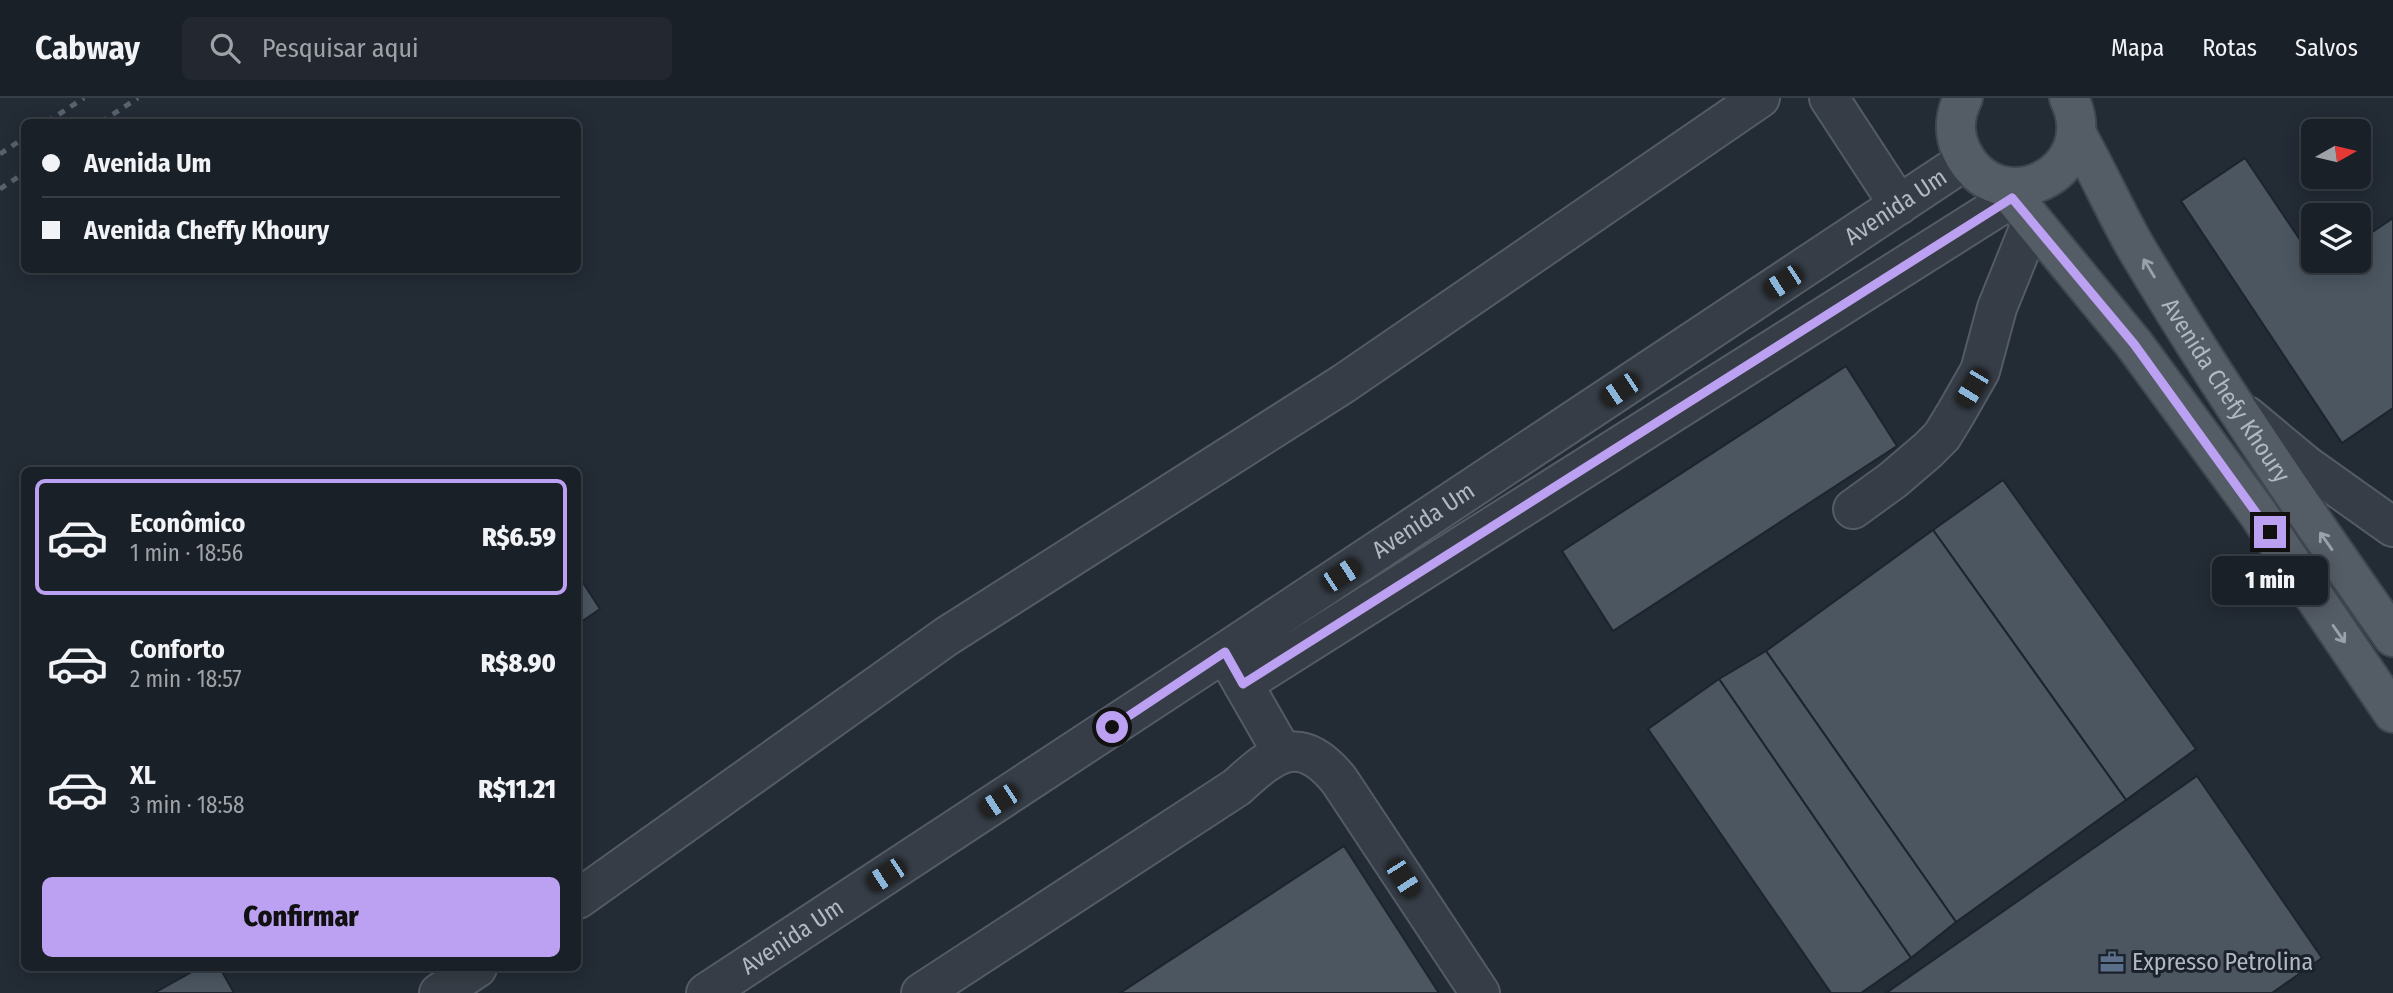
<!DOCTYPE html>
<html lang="pt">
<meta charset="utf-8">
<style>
:root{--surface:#1a2028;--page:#232830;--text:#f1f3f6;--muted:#9fa3a8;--line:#383e45;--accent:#bca0f2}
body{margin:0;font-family:"Fira Sans Condensed",sans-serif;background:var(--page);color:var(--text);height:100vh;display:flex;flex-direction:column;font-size:26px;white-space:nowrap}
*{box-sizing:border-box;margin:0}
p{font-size:23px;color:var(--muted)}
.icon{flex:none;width:38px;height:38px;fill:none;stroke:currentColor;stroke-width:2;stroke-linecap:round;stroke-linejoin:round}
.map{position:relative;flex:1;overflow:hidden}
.details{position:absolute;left:21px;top:369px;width:560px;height:504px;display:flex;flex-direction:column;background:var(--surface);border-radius:10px;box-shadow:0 4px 18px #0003,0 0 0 2px var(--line)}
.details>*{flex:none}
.hud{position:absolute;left:21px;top:21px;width:560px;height:154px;border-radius:10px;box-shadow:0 4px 18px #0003,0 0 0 2px var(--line);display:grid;align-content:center;height:154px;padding:0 21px;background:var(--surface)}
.needle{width:46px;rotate:82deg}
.tools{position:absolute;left:2301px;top:21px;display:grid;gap:14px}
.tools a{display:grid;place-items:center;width:70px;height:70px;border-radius:10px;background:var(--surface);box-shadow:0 4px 18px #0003,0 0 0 2px var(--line);font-size:35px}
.end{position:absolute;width:32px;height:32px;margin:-16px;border:9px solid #bca0f2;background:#111;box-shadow:0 0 0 4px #111}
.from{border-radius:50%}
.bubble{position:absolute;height:49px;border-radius:10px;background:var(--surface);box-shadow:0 4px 18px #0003,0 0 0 2px var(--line);font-size:23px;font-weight:800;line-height:49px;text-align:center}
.car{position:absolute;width:21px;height:42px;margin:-21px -10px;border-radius:9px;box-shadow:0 0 5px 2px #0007;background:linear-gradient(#222 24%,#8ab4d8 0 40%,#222 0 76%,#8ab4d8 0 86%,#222 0)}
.hud b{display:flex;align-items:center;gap:24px;height:66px;font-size:26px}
.hud b+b{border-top:2px solid var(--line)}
.hud i{width:18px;height:18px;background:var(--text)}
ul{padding:12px 0 0;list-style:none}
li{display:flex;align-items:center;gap:21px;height:116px;margin:0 14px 10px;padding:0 7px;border:4px solid transparent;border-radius:10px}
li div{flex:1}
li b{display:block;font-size:26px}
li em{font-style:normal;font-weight:800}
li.current{border-color:var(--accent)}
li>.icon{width:63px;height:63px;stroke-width:1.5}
.primary-button{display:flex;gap:14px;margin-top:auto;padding:14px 21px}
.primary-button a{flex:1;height:80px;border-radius:10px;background:var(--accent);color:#111;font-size:28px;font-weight:800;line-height:80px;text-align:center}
header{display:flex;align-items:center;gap:42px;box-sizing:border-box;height:98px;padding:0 35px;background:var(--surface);border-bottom:2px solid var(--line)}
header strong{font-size:33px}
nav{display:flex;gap:38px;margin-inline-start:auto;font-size:24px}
.search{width:490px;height:63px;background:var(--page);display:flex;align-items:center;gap:18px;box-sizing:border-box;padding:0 24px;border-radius:10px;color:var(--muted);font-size:26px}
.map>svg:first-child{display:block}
</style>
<header>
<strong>Cabway</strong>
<div class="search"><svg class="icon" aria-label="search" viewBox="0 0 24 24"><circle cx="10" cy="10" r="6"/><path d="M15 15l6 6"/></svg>Pesquisar aqui</div>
<nav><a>Mapa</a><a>Rotas</a><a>Salvos</a></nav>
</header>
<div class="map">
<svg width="2393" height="895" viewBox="0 0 2393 895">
<rect width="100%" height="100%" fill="#232b35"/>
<!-- building -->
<g fill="#4b5661" stroke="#1d242d" stroke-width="2">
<polygon points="2245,60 2319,170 2330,163 2359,163 2359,143 2393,120 2393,310 2342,345 2181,103"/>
<polygon points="1846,268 1897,348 1613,533 1562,453"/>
<polygon points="2003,382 2196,651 2126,702 1933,432"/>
<polygon points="1933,432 2126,702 1956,824 1766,553"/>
<polygon points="578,477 600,511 578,526"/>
<polygon points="1766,553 1956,824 1911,860 1719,581"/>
<polygon points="1719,581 1911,860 1861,895 1831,895 1648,631"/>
<polygon points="2197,678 2322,860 2272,895 1886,895"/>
<polygon points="1344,748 1439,895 1120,895"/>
<polygon points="199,870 220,870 234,895 154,895"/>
</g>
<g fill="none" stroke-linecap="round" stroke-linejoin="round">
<!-- minor casing -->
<g stroke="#545b64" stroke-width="42">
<g id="minor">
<polyline points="1829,0 1899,107"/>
<polyline points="2247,318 2307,368 2393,429"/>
<polyline points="1853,411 1893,382 1928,352 1942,338 1956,315 1980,273 1997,210 2032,123"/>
<polyline points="1231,565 1282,654"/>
<polyline points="1243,586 2012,100"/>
<polyline points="578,801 947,538 1343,286 1760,0"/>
<polyline points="439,895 477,870"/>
<path id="s1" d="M706,895l519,-341 741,-492"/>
<path d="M921,895l316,-206c38,-35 63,-55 102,-7l141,213"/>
</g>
</g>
<!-- major casing -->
<g stroke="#3f464f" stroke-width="42">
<g id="major">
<path d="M1963,0c-8,16 -10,35 -2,52 36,76 144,23 108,-52"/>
<path id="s2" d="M2076,35c21,37 38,76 59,113 80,135 168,263 258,391"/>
<polyline points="2005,89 2134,246 2257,414 2393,615"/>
</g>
</g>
<!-- minor -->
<use href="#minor" stroke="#363d46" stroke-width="38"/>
<!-- major -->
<use href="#major" stroke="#545c66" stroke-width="38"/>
<!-- rail -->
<g stroke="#58616d" stroke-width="5" stroke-dasharray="7 7" stroke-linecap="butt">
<polyline points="47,24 84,0"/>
<polyline points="101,24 138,0"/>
<polyline points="0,56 24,40"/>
<polyline points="0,91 24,75"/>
</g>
</g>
<!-- one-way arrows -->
<defs><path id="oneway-shaft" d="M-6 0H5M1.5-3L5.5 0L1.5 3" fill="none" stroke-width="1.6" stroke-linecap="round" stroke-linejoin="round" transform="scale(1.75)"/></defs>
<g stroke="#9aa1ab">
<use href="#oneway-shaft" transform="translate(2149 170) rotate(-121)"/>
<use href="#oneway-shaft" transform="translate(2326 443) rotate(-125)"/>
<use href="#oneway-shaft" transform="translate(2339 536) rotate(55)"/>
</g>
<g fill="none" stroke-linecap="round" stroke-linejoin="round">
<!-- route -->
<polyline stroke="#bca0f2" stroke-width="9" points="1112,629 1225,554 1243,586 2012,100 2134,246 2270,434"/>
</g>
<!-- icons -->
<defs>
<g id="office-bare" transform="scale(1.89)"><path d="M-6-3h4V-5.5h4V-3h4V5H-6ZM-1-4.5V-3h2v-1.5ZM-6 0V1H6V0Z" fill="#5c6f8a" stroke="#1b222b" stroke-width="2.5" paint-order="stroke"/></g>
</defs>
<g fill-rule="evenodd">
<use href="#office-bare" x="2112" y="864"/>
</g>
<g text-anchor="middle" stroke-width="6" stroke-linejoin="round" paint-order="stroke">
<!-- street labels -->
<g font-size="24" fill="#b1b8c2" stroke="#1b222b">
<text dy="8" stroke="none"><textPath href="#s1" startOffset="1426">Avenida Um</textPath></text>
<text dy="8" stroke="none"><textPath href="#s2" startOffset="298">Avenida Chefy Khoury</textPath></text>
<text dy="8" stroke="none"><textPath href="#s1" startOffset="859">Avenida Um</textPath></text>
<text dy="8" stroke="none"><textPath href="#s1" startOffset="103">Avenida Um</textPath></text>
</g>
<!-- poi labels -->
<g font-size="24" fill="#b1b8c2" stroke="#1b222b" text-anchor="start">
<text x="2132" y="872">Expresso Petrolina</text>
</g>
</g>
</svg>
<div class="tools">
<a><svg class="needle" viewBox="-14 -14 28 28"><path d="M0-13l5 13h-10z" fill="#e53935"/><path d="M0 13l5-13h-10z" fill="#9fa3a8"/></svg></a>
<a><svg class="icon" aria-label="layers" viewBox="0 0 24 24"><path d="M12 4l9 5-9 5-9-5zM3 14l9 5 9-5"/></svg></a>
</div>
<i class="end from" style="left:1112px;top:629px"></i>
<i class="end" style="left:2270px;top:434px"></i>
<div class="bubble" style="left:2212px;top:458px;width:116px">1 min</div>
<i class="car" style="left:1783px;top:184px;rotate:237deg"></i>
<i class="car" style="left:1972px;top:290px;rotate:211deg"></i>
<i class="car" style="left:1620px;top:292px;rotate:236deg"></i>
<i class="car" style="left:1341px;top:477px;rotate:57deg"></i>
<i class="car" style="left:999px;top:703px;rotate:237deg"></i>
<i class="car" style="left:886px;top:777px;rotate:237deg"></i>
<i class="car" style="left:1403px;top:780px;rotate:147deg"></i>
<div class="hud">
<b><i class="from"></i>Avenida Um</b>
<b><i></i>Avenida Cheffy Khoury</b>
</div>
<section class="details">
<ul>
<li class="current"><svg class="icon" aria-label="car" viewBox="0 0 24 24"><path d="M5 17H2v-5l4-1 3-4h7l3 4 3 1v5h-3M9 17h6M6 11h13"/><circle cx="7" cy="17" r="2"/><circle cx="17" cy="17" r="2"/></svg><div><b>Econômico</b><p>1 min · 18:56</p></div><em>R$6.59</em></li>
<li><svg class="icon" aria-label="car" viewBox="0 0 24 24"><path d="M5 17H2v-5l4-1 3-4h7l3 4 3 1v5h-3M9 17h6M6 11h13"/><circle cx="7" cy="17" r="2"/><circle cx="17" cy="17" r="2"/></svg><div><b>Conforto</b><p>2 min · 18:57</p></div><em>R$8.90</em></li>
<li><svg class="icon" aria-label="car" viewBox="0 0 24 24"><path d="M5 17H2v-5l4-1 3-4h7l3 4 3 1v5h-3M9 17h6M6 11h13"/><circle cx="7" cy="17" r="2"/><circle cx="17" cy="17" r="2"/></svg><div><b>XL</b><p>3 min · 18:58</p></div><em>R$11.21</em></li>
</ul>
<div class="primary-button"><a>Confirmar</a></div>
</section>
</div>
